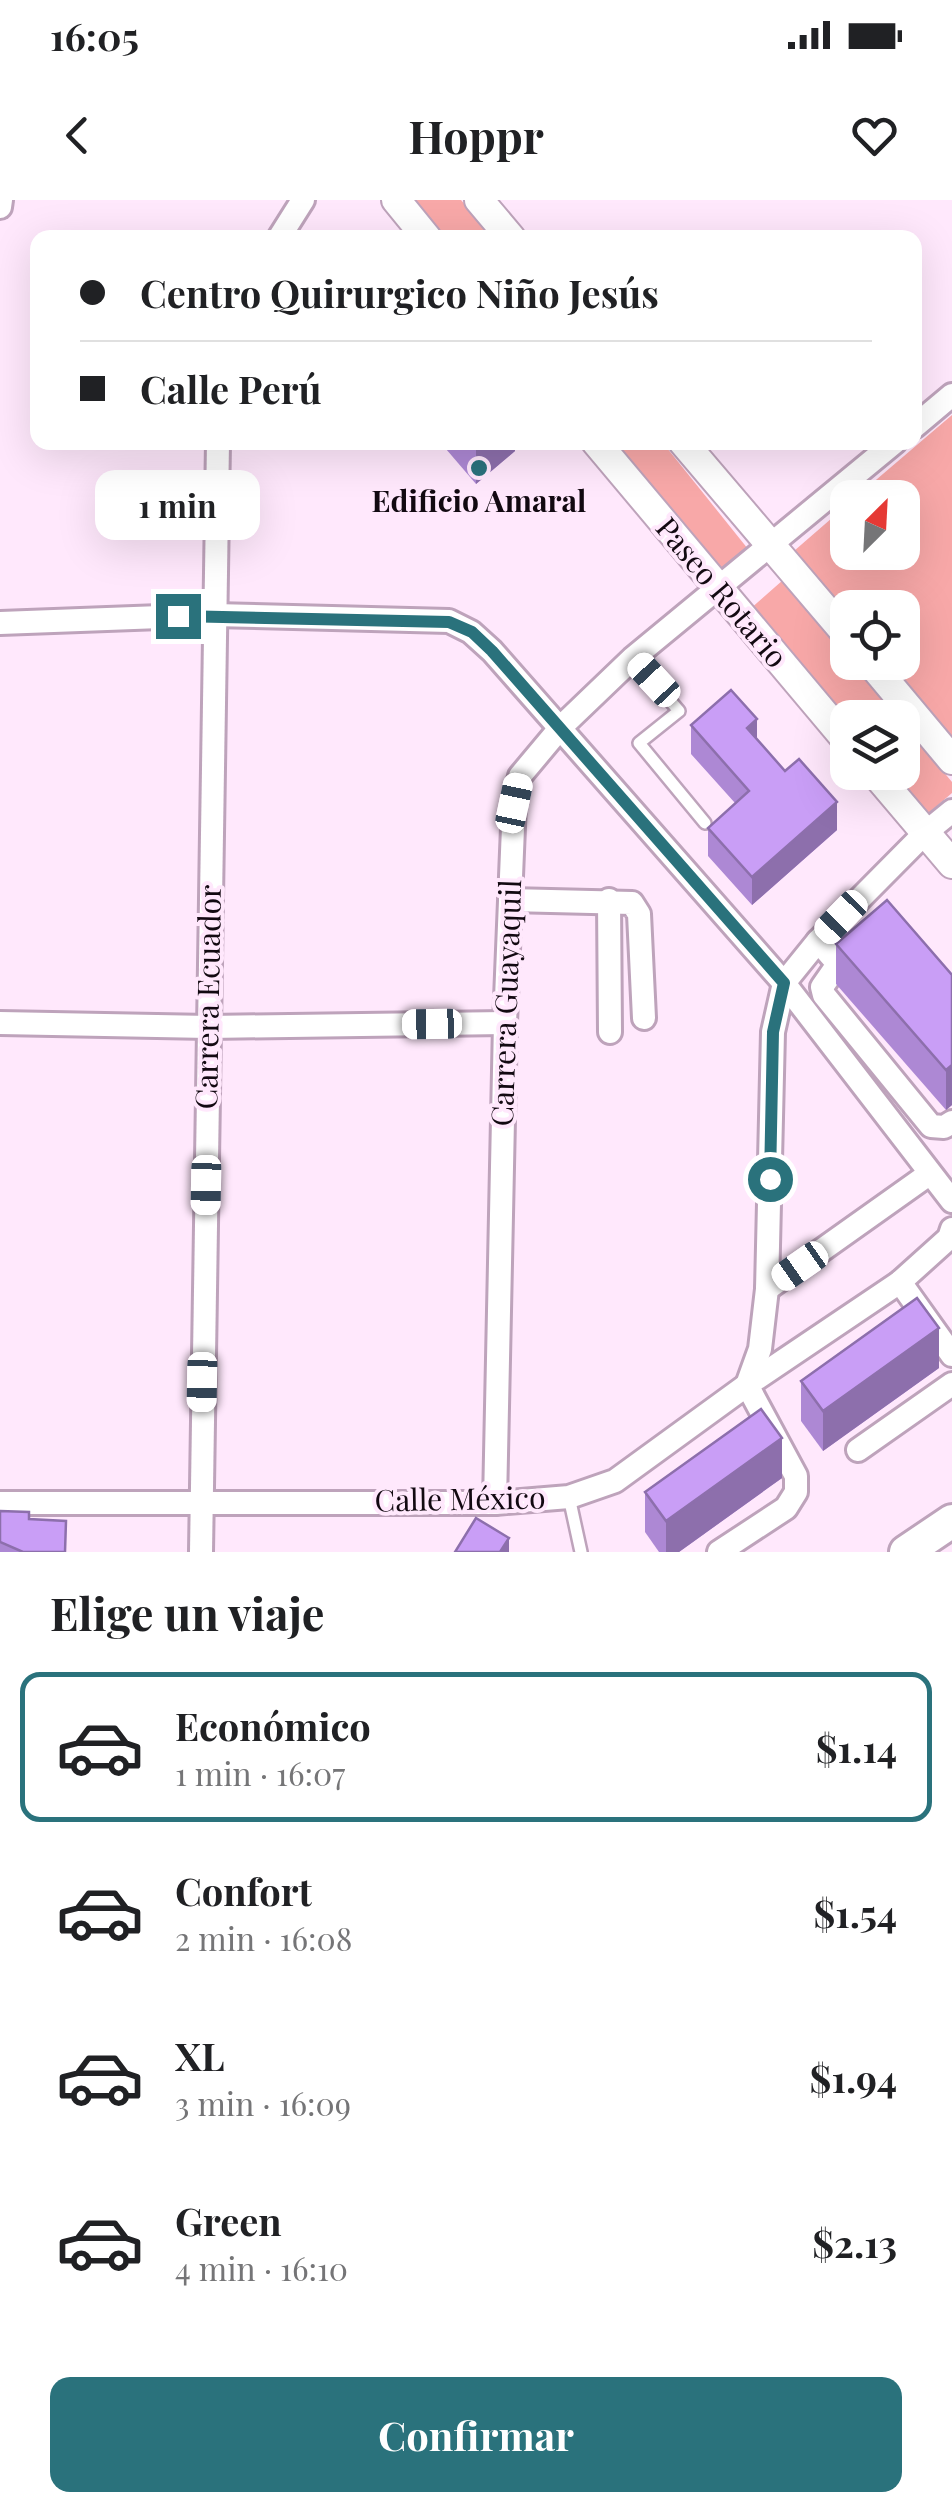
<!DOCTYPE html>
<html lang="es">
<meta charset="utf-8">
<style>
:root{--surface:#fff;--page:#f6f6f6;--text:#202124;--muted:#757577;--line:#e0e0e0;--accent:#2a727c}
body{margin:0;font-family:"Playfair Display",serif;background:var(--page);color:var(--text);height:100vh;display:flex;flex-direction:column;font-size:38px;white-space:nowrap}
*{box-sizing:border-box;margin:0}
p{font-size:32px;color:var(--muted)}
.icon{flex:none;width:55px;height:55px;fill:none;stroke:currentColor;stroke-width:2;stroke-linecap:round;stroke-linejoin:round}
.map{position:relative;height:1352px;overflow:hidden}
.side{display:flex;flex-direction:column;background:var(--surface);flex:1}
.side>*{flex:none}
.guide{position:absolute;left:30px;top:30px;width:892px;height:220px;border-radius:20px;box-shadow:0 10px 40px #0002;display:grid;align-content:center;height:220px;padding:0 50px;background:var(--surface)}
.needle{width:65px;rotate:24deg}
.fabs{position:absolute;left:830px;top:280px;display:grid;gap:20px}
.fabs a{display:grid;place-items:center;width:90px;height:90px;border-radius:20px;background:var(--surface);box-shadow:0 10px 40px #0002;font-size:50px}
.end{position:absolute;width:45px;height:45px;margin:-22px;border:12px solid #2a727c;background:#fff;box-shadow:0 0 0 5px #fff}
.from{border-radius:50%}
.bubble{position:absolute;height:70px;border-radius:20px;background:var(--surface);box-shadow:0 10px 40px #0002;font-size:32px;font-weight:700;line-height:70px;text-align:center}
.car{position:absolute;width:30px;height:60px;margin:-30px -15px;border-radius:12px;box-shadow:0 0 8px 2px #0007;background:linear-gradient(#fff 24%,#345 0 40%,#fff 0 76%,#345 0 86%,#fff 0)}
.guide b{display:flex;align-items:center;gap:35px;height:95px;font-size:38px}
.guide b+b{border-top:2px solid var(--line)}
.guide i{width:25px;height:25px;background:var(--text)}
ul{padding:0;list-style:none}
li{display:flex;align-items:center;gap:30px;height:150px;margin:0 20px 15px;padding:0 30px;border:5px solid transparent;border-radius:20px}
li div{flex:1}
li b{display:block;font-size:38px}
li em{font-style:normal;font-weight:700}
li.on{border-color:var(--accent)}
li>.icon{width:90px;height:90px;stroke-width:1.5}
h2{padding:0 50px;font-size:45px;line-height:120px}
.cta{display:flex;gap:20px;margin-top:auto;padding:20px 50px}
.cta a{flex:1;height:115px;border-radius:20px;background:var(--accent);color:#fff;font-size:40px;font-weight:700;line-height:115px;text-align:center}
.status{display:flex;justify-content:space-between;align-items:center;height:70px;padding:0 50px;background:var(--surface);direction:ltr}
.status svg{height:28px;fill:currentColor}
header{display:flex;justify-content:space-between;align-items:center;height:130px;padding:0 50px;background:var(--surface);font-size:45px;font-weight:700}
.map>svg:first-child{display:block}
</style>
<div class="status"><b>16:05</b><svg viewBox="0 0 49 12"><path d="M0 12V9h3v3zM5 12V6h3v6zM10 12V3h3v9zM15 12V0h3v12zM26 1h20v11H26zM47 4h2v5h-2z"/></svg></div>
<header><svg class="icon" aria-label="back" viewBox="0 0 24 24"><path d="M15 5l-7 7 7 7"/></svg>Hoppr<svg class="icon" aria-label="heart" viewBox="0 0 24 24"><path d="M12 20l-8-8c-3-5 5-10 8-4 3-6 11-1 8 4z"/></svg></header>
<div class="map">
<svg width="952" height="1352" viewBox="0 0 952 1352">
<rect width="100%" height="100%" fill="#ffe8fc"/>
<!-- green -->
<g fill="#f8a8a8">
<polygon points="414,0 461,0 492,37 445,37"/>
<polygon points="952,215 952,539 887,463 902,462 902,408 848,408 847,415 794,351 847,305 848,352 902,352 902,298 856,297"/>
<polygon points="614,243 663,243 748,349 722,374"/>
<polygon points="783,380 847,458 848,462 852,463 898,517 848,518 847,525 749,410"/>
<polygon points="903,523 952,582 952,593 925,616 888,573 902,572"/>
</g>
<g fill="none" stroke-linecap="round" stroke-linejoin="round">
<!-- service casing -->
<g stroke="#bea3bb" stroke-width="16">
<g id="service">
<polyline points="633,458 679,511 639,543 705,623"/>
<polyline points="569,1297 581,1352"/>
</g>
</g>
<!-- minor casing -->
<g stroke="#bea3bb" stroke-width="28">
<g id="minor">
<polyline points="0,7 1,0"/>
<polyline points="279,38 303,0"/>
<polyline points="915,226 952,195"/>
<polyline points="0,423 214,415 449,421 471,432 492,451 784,783 952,1001"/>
<polyline points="510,700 632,703 639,714 644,818"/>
<polyline points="609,700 610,832"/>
<polyline points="818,741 838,764 822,787 824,795 931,926 944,927 952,922"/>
<polyline points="0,823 209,827 505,823"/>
<polyline points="900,1082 952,1155"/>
<polyline points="767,1089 929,974"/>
<polyline points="858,1250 952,1184"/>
<polyline points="0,1303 495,1303 569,1297 615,1281 747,1185 900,1082 949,1038 952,1029"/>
<polyline points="495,1303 505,823 514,603 520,576 561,527 633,458 895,242"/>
<polyline points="201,1352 218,242"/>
<polyline points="719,1352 786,1308 796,1292 796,1276 747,1185 760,1149 767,1089 773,832 784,783 818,741 925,633 952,611"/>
</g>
</g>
<!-- tertiary casing -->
<g stroke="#bea3bb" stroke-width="32">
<g id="tertiary">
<polyline points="396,0 427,38"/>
<polyline points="479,0 511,38"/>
<polyline points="596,242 848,542"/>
<polyline points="683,242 848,436"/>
<polyline points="870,462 952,560"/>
<polyline points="874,572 952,664"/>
</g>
</g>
<!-- secondary casing -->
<g stroke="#bea3bb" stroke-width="38">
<polyline id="secondary" points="906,1352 952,1321"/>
</g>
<!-- service -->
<use href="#service" stroke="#fff" stroke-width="11"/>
<!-- minor -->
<use href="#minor" stroke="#fff" stroke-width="22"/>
<!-- tertiary -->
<use href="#tertiary" stroke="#fff" stroke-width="28"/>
<!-- secondary -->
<use href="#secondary" stroke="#fff" stroke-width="32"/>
</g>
<!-- wall -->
<g fill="#ad88d4">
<polygon points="440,242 515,242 515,251 476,284"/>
<polygon points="691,525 757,539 837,630 752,705 708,656 708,628 735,603 691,554"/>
<polygon points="836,744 952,775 952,905 946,910 836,784"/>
<polygon points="939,1168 823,1251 801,1221 801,1181"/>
<polygon points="782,1278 679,1352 659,1352 645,1332 645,1292"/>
<polygon points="0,1311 29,1319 66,1352 0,1352"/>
</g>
<!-- shaded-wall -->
<g fill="#8d6fac">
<polygon points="479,242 515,242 515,251 476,284 476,245"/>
<polygon points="757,519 757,548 747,528"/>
<polygon points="837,602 837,630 752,705 752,677"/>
<polygon points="952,865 952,905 946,910 946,870"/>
<polygon points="939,1128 939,1168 823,1251 823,1211"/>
<polygon points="782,1238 782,1278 679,1352 666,1352 666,1321"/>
<polygon points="509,1338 509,1352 500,1352"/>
</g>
<!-- building -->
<g fill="#c99ef6" stroke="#8d6fac" stroke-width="2.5">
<polygon points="731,490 757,519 747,528 785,571 799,559 837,602 752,677 708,628 749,591 691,525"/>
<polygon points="887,700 952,775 952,865 946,870 836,744"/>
<polygon points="917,1098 939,1128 823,1211 801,1181"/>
<polygon points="761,1209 782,1238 666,1321 645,1292"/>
<polygon points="0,1311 29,1312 29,1319 66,1321 65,1352 23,1352 0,1342"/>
<polygon points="476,1318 509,1338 500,1352 455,1352"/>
</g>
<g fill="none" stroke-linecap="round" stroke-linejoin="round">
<!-- route -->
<polyline stroke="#2a727c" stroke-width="12" points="178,416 449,422 472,432 492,451 784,783 773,832 770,979"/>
</g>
<!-- markers -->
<circle fill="#2a727c" stroke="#ffe8fc" stroke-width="4" cx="479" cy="268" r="10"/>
<g text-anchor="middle" stroke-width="8" stroke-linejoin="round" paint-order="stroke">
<!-- poi labels -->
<g font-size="30" font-weight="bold" fill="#120911" stroke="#ffe8fc">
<text x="479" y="312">Edificio Amaral</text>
</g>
<!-- street labels -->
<g font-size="30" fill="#120911" stroke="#ffe8fc">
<text transform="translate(721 393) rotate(50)" y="10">Paseo Rotario</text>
<text transform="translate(209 797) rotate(-89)" y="10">Carrera Ecuador</text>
<text transform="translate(507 803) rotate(-88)" y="10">Carrera Guayaquil</text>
<text transform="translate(460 1300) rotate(-1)" y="10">Calle México</text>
</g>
</g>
</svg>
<div class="fabs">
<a><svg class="needle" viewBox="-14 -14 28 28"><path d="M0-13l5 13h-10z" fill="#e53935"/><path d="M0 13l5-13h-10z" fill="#757577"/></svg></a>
<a><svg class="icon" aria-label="locate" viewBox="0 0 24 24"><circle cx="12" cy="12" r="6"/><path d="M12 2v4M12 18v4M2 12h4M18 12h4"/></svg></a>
<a><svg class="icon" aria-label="layers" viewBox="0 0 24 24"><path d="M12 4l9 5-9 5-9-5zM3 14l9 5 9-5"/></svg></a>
</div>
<i class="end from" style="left:770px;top:979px"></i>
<i class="end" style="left:178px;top:416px"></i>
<div class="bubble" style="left:95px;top:270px;width:165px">1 min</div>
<i class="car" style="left:654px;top:480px;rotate:317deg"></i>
<i class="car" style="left:514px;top:603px;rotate:12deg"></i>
<i class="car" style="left:841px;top:717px;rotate:224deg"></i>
<i class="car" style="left:432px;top:824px;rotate:269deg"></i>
<i class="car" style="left:206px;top:985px;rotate:181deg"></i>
<i class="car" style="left:800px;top:1066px;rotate:235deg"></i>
<i class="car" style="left:202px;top:1182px;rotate:181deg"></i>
<div class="guide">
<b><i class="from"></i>Centro Quirurgico Niño Jesús</b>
<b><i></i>Calle Perú</b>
</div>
</div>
<section class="side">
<h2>Elige un viaje</h2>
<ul>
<li class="on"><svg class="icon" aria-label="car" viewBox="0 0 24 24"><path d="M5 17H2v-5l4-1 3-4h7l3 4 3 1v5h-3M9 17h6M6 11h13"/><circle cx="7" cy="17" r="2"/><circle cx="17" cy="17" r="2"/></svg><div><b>Económico</b><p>1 min · 16:07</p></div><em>$1.14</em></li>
<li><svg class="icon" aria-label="car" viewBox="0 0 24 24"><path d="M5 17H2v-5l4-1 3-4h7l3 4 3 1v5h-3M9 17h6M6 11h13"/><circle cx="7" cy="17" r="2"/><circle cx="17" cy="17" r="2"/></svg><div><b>Confort</b><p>2 min · 16:08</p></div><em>$1.54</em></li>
<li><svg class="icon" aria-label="car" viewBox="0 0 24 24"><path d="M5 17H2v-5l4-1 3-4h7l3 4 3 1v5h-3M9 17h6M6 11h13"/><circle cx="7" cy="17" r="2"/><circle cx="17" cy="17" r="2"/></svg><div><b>XL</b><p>3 min · 16:09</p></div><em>$1.94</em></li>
<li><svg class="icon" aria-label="car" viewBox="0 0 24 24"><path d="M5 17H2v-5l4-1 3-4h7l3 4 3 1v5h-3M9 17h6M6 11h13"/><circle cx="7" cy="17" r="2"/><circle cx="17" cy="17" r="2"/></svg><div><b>Green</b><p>4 min · 16:10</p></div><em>$2.13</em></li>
</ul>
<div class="cta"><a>Confirmar</a></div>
</section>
